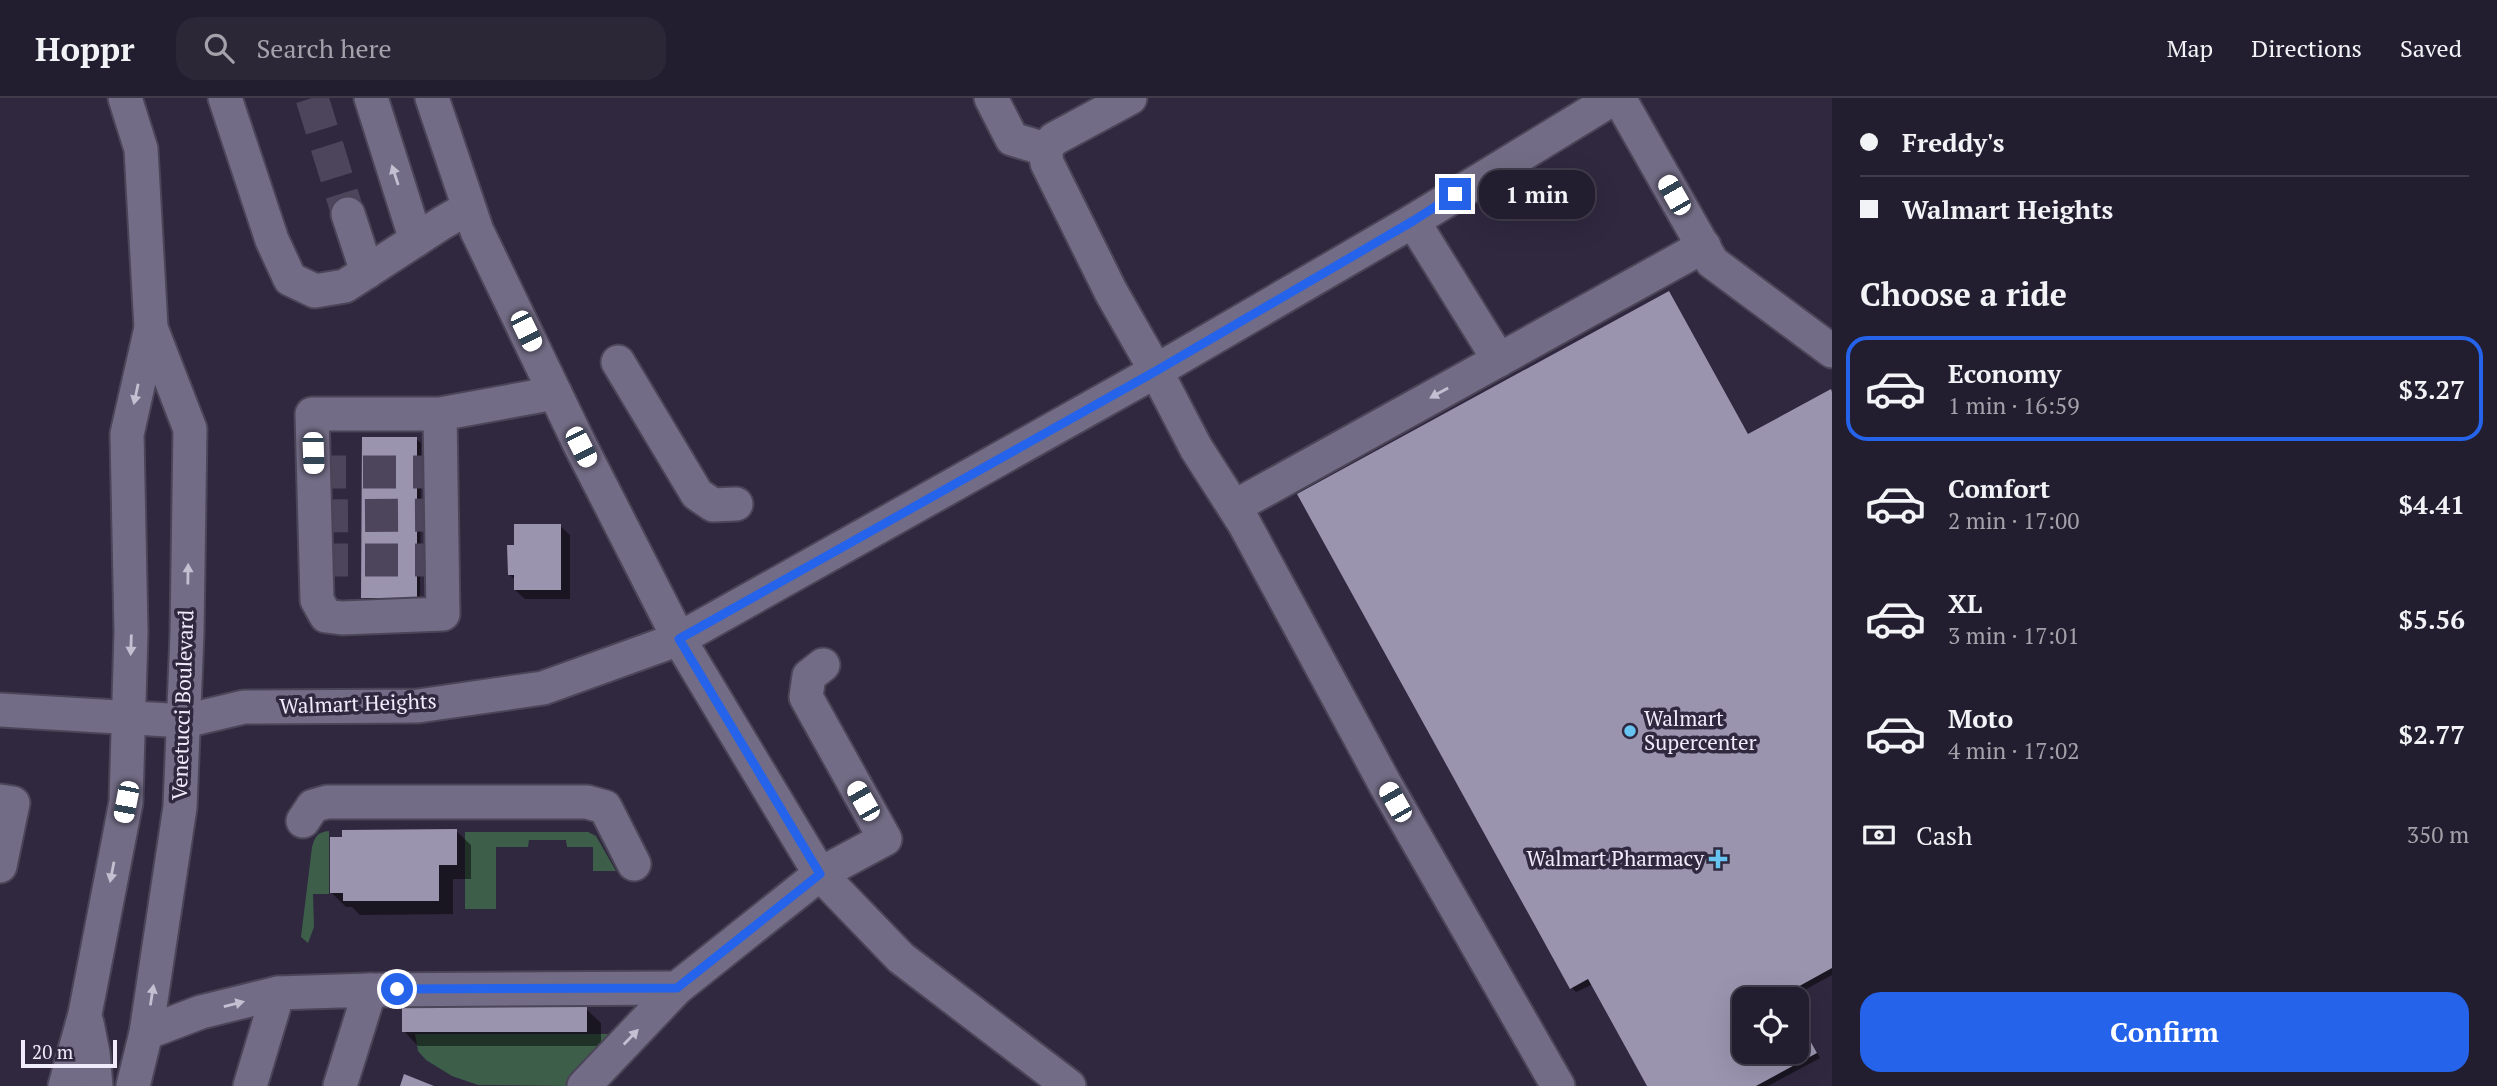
<!DOCTYPE html>
<meta charset="utf-8">
<style>
:root{--surface:#231e2f;--page:#2b2737;--text:#f1f3f6;--muted:#a3a2aa;--line:#403c4b;--accent:#2563eb}
body{margin:0;font-family:"PT Serif",serif;background:var(--page);color:var(--text);height:100vh;display:flex;flex-direction:column;font-size:26px;white-space:nowrap}
*{box-sizing:border-box;margin:0}
p{font-size:23px;color:var(--muted)}
.icon{flex:none;width:38px;height:38px;fill:none;stroke:currentColor;stroke-width:2;stroke-linecap:round;stroke-linejoin:round}
.map{position:relative;flex:1;overflow:hidden}
.details{display:flex;flex-direction:column;background:var(--surface);width:665px}
.details>*{flex:none}
.banner{display:grid;align-content:center;height:154px;padding:0 28px;background:var(--surface)}
.tools{position:absolute;left:1732px;top:889px;display:grid;gap:14px}
.tools a{display:grid;place-items:center;width:77px;height:77px;border-radius:14px;background:var(--surface);box-shadow:0 7px 28px #0002,0 0 0 2px var(--line);font-size:35px}
.scale{position:absolute;left:21px;bottom:18px;width:96px;box-sizing:border-box;padding-left:7px;border:4px solid #efebfa;border-top:0;font-size:19px;line-height:24px;white-space:nowrap;color:#efebfa;-webkit-text-stroke:5px #2f283f;paint-order:stroke}
.end{position:absolute;width:32px;height:32px;margin:-16px;border:9px solid #2563eb;background:#fff;box-shadow:0 0 0 4px #fff}
.from{border-radius:50%}
.bubble{position:absolute;height:49px;border-radius:21px;background:var(--surface);box-shadow:0 7px 28px #0002,0 0 0 2px var(--line);font-size:23px;font-weight:600;line-height:49px;text-align:center}
.car{position:absolute;width:21px;height:42px;margin:-21px -10px;border-radius:9px;box-shadow:0 0 5px 2px #0007;background:linear-gradient(#fff 24%,#345 0 40%,#fff 0 76%,#345 0 86%,#fff 0)}
.banner b{display:flex;align-items:center;gap:24px;height:66px;font-size:26px}
.banner b+b{border-top:2px solid var(--line)}
.banner i{width:18px;height:18px;background:var(--text)}
ul{padding:0;list-style:none}
li{display:flex;align-items:center;gap:21px;height:105px;margin:0 14px 10px;padding:0 14px;border:4px solid transparent;border-radius:21px}
li div{flex:1}
li b{display:block;font-size:26px}
li em{font-style:normal;font-weight:600}
li.active{border-color:var(--accent)}
li>.icon{width:63px;height:63px;stroke-width:1.5}
h2{padding:0 28px;font-size:32px;line-height:84px}
.pay{display:flex;align-items:center;gap:18px;height:77px;padding:0 28px;font-size:26px}
.pay p{margin-inline-start:auto}
.action{display:flex;gap:14px;margin-top:auto;padding:14px 28px}
.action a{flex:1;height:80px;border-radius:21px;background:var(--accent);color:#fff;font-size:28px;font-weight:600;line-height:80px;text-align:center}
header{display:flex;align-items:center;gap:42px;box-sizing:border-box;height:98px;padding:0 35px;background:var(--surface);border-bottom:2px solid var(--line)}
header strong{font-size:33px}
nav{display:flex;gap:38px;margin-inline-start:auto;font-size:24px}
.search{width:490px;height:63px;background:var(--page);display:flex;align-items:center;gap:18px;box-sizing:border-box;padding:0 24px;border-radius:21px;color:var(--muted);font-size:26px}
main{display:flex;flex:1;min-height:0}
.map>svg:first-child{display:block}
</style>
<header>
<strong>Hoppr</strong>
<div class="search"><svg class="icon" aria-label="search" viewBox="0 0 24 24"><circle cx="10" cy="10" r="6"/><path d="M15 15l6 6"/></svg>Search here</div>
<nav><a>Map</a><a>Directions</a><a>Saved</a></nav>
</header>
<main>
<div class="map">
<svg width="1832" height="988" viewBox="0 0 1832 988">
<rect width="100%" height="100%" fill="#2f283f"/>
<!-- green -->
<g fill="#3d5f4a">
<path d="M329,733v63h-16l1,33 -6,16 -7,-6 11,-90c3,-11 6,-15 17,-16z"/>
<polygon points="465,734 588,734 596,738 616,773 593,773 593,749 567,749 566,742 529,742 528,749 496,749 496,811 465,811"/>
<polygon points="415,936 616,936 567,988 478,987 452,978 426,962 418,953"/>
</g>
<!-- shadow -->
<g fill="#0007">
<polygon points="1668,195 1749,337 1832,295 1832,877 1788,901 1745,901 1745,954 1797,954 1797,918 1820,960 1768,988 1649,988 1593,886 1576,894 1572,890"/>
<polygon points="416,341 421,345 420,504 367,504 363,499"/>
<polygon points="560,428 570,437 570,501 525,501 515,492 515,482 509,476 515,448"/>
<polygon points="456,733 471,747 471,781 453,781 453,816 360,817 352,809 346,809 332,795"/>
<polygon points="586,911 601,925 601,948 418,948 404,933"/>
</g>
<!-- building -->
<g fill="#9b94af">
<polygon points="1669,193 1748,336 1831,291 1832,294 1832,870 1785,896 1788,901 1745,901 1745,954 1797,954 1797,919 1817,955 1756,988 1647,988 1588,881 1570,891 1297,396"/>
<polygon points="362,339 417,339 417,500 361,500"/>
<polygon points="514,426 561,426 561,492 514,492 514,477 508,477 507,447 514,447"/>
<polygon points="457,731 457,767 439,767 439,803 343,803 343,795 330,795 330,739 342,739 342,732"/>
<rect x="402" y="909" width="185" height="25"/>
<polygon points="404,976 434,988 400,988"/>
</g>
<g fill="none" stroke-linecap="round" stroke-linejoin="round">
<!-- minor-tunnel -->
<g stroke="#4c455b" stroke-width="33" stroke-dasharray="33 17" stroke-linecap="butt">
<polyline points="312,0 348,116"/>
<polyline points="313,374 441,374"/>
<polyline points="315,418 442,417"/>
<polyline points="315,462 442,462"/>
</g>
<!-- minor casing -->
<g stroke="#4b4558" stroke-width="37">
<g id="minor">
<polyline points="225,0 272,142 290,181 315,193 345,188 442,125 468,110"/>
<polyline points="371,0 416,142"/>
<polyline points="432,0 477,133 581,349 679,541 820,776 901,860 1069,988"/>
<polyline points="991,0 1012,41 1045,51"/>
<polyline points="1130,0 1054,41 1045,51 1047,65 1111,194 1156,273 1196,350 1244,425 1385,686 1558,988"/>
<polyline points="1619,0 1712,164 1832,253"/>
<polyline points="348,116 367,174"/>
<polyline points="1413,123 1499,262"/>
<polyline points="618,264 697,396 713,407 736,406"/>
<polyline points="440,316 443,516 342,520 326,518 317,502 312,316 440,316 555,295"/>
<polyline points="1234,409 1704,148"/>
<polyline points="0,612 185,623 244,609 418,608 543,590 679,541 1156,273 1413,123 1614,0"/>
<polyline points="0,703 13,705 0,768"/>
<polyline points="303,723 313,708 327,704 587,704 605,709 634,766"/>
<polyline points="370,892 677,890"/>
<polyline points="87,925 93,955 96,988"/>
<polyline points="146,935 201,914 278,895"/>
<polyline points="65,988 85,916 126,704 131,534 127,336 151,230 141,51 125,0"/>
<polyline points="133,988 146,935 180,709 187,535 190,331 151,230"/>
<polyline points="250,988 278,895 370,892 340,988"/>
<polyline points="584,988 677,890 820,776 885,741 806,599 809,578 823,567"/>
</g>
</g>
<!-- minor -->
<use href="#minor" stroke="#736c86" stroke-width="33"/>
</g>
<!-- one-way arrows -->
<defs><path id="oneway-solid" d="M-6-.8H1V-3.2L6.5 0L1 3.2V.8H-6Z" transform="scale(1.75)"/></defs>
<g fill="#c4bfd1">
<use href="#oneway-solid" transform="translate(395 77) rotate(-108)"/>
<use href="#oneway-solid" transform="translate(1439 295) rotate(151)"/>
<use href="#oneway-solid" transform="translate(136 296) rotate(102)"/>
<use href="#oneway-solid" transform="translate(188 476) rotate(-89)"/>
<use href="#oneway-solid" transform="translate(131 547) rotate(92)"/>
<use href="#oneway-solid" transform="translate(112 774) rotate(101)"/>
<use href="#oneway-solid" transform="translate(152 897) rotate(-81)"/>
<use href="#oneway-solid" transform="translate(234 906) rotate(-14)"/>
<use href="#oneway-solid" transform="translate(631 939) rotate(-46)"/>
</g>
<g fill="none" stroke-linecap="round" stroke-linejoin="round">
<!-- route -->
<polyline stroke="#2563eb" stroke-width="9" points="397,891 677,890 820,776 679,541 1156,273 1413,123 1455,96"/>
</g>
<!-- markers -->
<g fill="#67c4f0" stroke="#2f283f" stroke-width="2.5">
<circle cx="1630" cy="633" r="7"/>
<path d="M1714.5 750.5h7v7h7v7h-7v7h-7v-7h-7v-7h7z"/>
</g>
<g text-anchor="middle" stroke-width="7" stroke-linejoin="round" paint-order="stroke">
<!-- street labels -->
<g font-size="21" fill="#efebfa" stroke="#2f283f">
<text transform="translate(358 606) rotate(-2)" y="7">Walmart Heights</text>
<text transform="translate(183 607) rotate(-88)" y="7">Venetucci Boulevard</text>
</g>
<!-- poi labels -->
<g font-size="21" fill="#efebfa" stroke="#2f283f" text-anchor="start">
<text x="1644" y="628">Walmart<tspan x="1644" dy="24">Supercenter</tspan></text>
<text x="1704" y="768" text-anchor="end">Walmart Pharmacy</text>
</g>
</g>
</svg>
<div class="tools">
<a><svg class="icon" aria-label="locate" viewBox="0 0 24 24"><circle cx="12" cy="12" r="6"/><path d="M12 2v4M12 18v4M2 12h4M18 12h4"/></svg></a>
</div>
<div class="scale">20 m</div>
<i class="end from" style="left:397px;top:891px"></i>
<i class="end" style="left:1455px;top:96px"></i>
<div class="bubble" style="left:1479px;top:72px;width:116px">1 min</div>
<i class="car" style="left:1674px;top:97px;rotate:330deg"></i>
<i class="car" style="left:526px;top:233px;rotate:154deg"></i>
<i class="car" style="left:581px;top:349px;rotate:153deg"></i>
<i class="car" style="left:313px;top:355px;rotate:178deg"></i>
<i class="car" style="left:863px;top:703px;rotate:330deg"></i>
<i class="car" style="left:126px;top:704px;rotate:191deg"></i>
<i class="car" style="left:1395px;top:704px;rotate:330deg"></i>
</div>
<section class="details">
<div class="banner">
<b><i class="from"></i>Freddy's</b>
<b><i></i>Walmart Heights</b>
</div>
<h2>Choose a ride</h2>
<ul>
<li class="active"><svg class="icon" aria-label="car" viewBox="0 0 24 24"><path d="M5 17H2v-5l4-1 3-4h7l3 4 3 1v5h-3M9 17h6M6 11h13"/><circle cx="7" cy="17" r="2"/><circle cx="17" cy="17" r="2"/></svg><div><b>Economy</b><p>1 min · 16:59</p></div><em>$3.27</em></li>
<li><svg class="icon" aria-label="car" viewBox="0 0 24 24"><path d="M5 17H2v-5l4-1 3-4h7l3 4 3 1v5h-3M9 17h6M6 11h13"/><circle cx="7" cy="17" r="2"/><circle cx="17" cy="17" r="2"/></svg><div><b>Comfort</b><p>2 min · 17:00</p></div><em>$4.41</em></li>
<li><svg class="icon" aria-label="car" viewBox="0 0 24 24"><path d="M5 17H2v-5l4-1 3-4h7l3 4 3 1v5h-3M9 17h6M6 11h13"/><circle cx="7" cy="17" r="2"/><circle cx="17" cy="17" r="2"/></svg><div><b>XL</b><p>3 min · 17:01</p></div><em>$5.56</em></li>
<li><svg class="icon" aria-label="car" viewBox="0 0 24 24"><path d="M5 17H2v-5l4-1 3-4h7l3 4 3 1v5h-3M9 17h6M6 11h13"/><circle cx="7" cy="17" r="2"/><circle cx="17" cy="17" r="2"/></svg><div><b>Moto</b><p>4 min · 17:02</p></div><em>$2.77</em></li>
</ul>
<div class="pay"><svg class="icon" aria-label="cash" viewBox="0 0 24 24"><path d="M3 7h18v10H3z"/><circle cx="12" cy="12" r="2"/></svg>Cash<p>350 m</p></div>
<div class="action"><a>Confirm</a></div>
</section>
</main>
